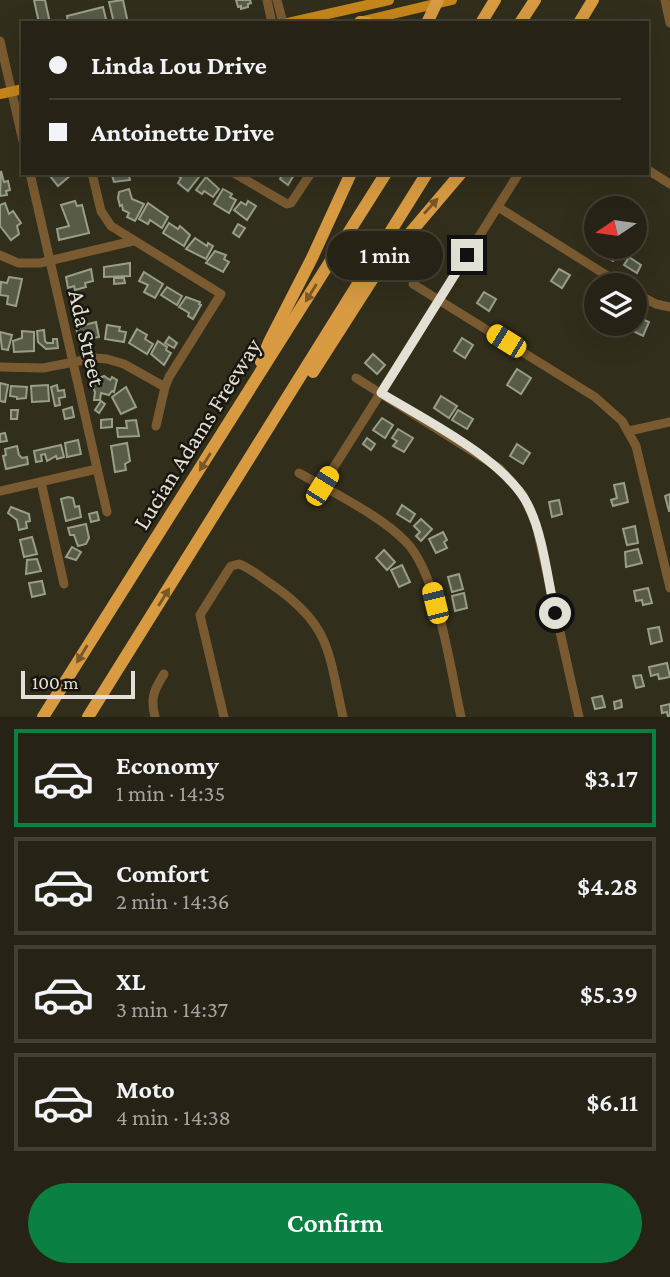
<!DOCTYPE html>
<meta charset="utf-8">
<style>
:root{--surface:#262215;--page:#322f22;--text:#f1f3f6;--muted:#a4a4a0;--line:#423f34;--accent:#0b8043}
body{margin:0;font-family:"Crimson Pro",serif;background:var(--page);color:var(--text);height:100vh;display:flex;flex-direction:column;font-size:26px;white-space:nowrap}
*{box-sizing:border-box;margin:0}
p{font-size:23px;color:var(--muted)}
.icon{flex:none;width:38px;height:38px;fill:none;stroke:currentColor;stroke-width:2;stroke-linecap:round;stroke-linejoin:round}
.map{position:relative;height:717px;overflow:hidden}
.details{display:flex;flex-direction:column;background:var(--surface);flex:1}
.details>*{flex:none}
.hud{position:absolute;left:21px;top:21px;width:628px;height:154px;border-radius:0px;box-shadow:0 7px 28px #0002,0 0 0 2px var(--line);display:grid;align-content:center;height:154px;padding:0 28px;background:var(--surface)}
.needle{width:46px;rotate:257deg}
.tools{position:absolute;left:584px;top:196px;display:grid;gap:14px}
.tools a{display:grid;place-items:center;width:63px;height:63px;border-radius:50%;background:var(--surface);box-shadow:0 7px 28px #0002,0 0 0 2px var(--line);font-size:35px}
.scale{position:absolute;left:21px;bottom:18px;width:114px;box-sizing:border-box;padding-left:7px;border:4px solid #e3e0d5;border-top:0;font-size:19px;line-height:24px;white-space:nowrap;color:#e3e0d5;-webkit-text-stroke:5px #18160e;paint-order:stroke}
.end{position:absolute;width:32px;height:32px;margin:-16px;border:9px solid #e3e0d5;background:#111;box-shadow:0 0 0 4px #111}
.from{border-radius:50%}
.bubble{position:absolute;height:49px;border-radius:24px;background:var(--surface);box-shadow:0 7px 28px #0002,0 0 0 2px var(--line);font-size:23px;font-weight:600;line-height:49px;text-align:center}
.car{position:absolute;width:21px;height:42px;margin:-21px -10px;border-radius:9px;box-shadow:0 0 5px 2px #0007;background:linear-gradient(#f5c518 24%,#345 0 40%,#f5c518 0 76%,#345 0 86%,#f5c518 0)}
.hud b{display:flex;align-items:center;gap:24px;height:66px;font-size:26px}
.hud b+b{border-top:2px solid var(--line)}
.hud i{width:18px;height:18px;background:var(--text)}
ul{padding:12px 0 0;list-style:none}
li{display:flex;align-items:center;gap:21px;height:98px;margin:0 14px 10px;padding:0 14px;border:4px solid var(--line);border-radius:0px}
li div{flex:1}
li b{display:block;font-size:26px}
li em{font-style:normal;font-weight:600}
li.active{border-color:var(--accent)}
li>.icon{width:63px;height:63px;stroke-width:1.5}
.cta{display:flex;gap:14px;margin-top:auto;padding:14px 28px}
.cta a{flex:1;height:80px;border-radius:42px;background:var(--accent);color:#fff;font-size:28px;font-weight:600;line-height:80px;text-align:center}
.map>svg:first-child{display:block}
</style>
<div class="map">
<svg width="670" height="717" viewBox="0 0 670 717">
<rect width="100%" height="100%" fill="#322e1c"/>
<!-- building -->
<g fill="#575b48" stroke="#999e89" stroke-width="2">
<polygon points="34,0 45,0 50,23 39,23"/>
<polygon points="123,0 128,23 114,23 109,2"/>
<polygon points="236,0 250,0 251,3 248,4 248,7 241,9 241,6 238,7"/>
<polygon points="103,7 107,23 68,23 67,16"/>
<polygon points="1,171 4,182 8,181 10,190 6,191 7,195 0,196"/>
<polygon points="52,173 70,173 71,175 58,186 50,176"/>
<polygon points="108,173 128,173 130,180 114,182 112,175 109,176"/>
<polygon points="178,173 197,173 199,177 188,191 178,183 181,178 177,175"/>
<polygon points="283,173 295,173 288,185 280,179"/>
<polygon points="206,177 219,189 213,197 204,191 202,194 196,190"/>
<polygon points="129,189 132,199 144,204 135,221 127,217 129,213 123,210 122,205 120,206 118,198 119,192"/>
<polygon points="223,189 232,194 230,197 236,200 229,213 214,204"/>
<polygon points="75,201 77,206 82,205 89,233 59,240 57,229 69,226 61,205"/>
<polygon points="248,201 256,206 247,220 234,210 241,202 246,205"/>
<polygon points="5,203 9,214 13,211 21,223 17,226 19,234 11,240 0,226 0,205"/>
<polygon points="148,203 168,217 162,228 150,220 148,224 139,219"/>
<polygon points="169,223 178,229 180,226 190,235 184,246 163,233"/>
<polygon points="238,224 245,228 239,237 233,233"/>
<polygon points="195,238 207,246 208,243 213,246 206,259 186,249"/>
<polygon points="608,247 620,251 613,261 603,255"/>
<polygon points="215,251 226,255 224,259 229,262 223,272 206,263"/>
<polygon points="629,257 641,265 637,273 624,265"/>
<polygon points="130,263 130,276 104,277 104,267"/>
<polygon points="91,269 93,281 85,283 86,287 75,290 74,286 68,288 66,277"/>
<polygon points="559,269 570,275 562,288 551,281"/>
<polygon points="144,272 163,284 155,298 144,292 148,285 139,281"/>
<polygon points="9,277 22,279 16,306 7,304 8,296 0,295 1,282 7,283"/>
<polygon points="114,278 124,278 125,283 114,284"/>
<polygon points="167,287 182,296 177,305 161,295"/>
<polygon points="484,292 496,299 489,311 477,303"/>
<polygon points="597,293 597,312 588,307"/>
<polygon points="186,297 200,302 199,304 201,305 193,319 188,316 189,313 179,307"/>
<polygon points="635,316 649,322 643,336 627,328 630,324 635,324"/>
<polygon points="96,322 99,337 79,341 76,327"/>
<polygon points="107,325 120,327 119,331 126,332 124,342 105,339"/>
<polygon points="137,329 147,335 145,339 153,344 147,354 129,343"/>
<polygon points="44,330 45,341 47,343 53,343 53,339 57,339 58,348 46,349 38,342 37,331"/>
<polygon points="22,331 34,332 34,351 14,352 13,341 22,338"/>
<polygon points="0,332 12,335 8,350 2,349"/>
<polygon points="169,337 177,343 174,348 165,343"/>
<polygon points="462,338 473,345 465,358 454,351"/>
<polygon points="158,341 167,347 166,350 171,353 164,365 151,354"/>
<polygon points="373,354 385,365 377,374 365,363"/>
<polygon points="517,369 531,378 521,394 507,385"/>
<polygon points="97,376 98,379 104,376 110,380 112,377 117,380 114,392 112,391 109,395 101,393 100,400 94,400 95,392 89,378"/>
<polygon points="0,383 8,385 5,402 0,401"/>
<polygon points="48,385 49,401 32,402 31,386"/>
<polygon points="57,385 58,391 64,390 65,397 59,398 60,405 55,406 51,387"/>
<polygon points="11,386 27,387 26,398 17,399 17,397 10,396"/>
<polygon points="126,387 136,407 121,414 112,397"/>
<polygon points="441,396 457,406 449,418 434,408"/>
<polygon points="101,401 105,404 99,413 95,410"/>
<polygon points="72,407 74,417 65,419 63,410"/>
<polygon points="11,410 18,410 17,419 11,419"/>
<polygon points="458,410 473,419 467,429 452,420"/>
<polygon points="382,418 393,425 385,438 373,430"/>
<polygon points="112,419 112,427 101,428 101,420"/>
<polygon points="136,420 139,436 118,437 117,428 127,428 126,421"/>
<polygon points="398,429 413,438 404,452 393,446 397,441 392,438"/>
<polygon points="5,433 7,441 0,442 0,434"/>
<polygon points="367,438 375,444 371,450 363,444"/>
<polygon points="78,440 81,454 67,457 65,443"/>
<polygon points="127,443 130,461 125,464 126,470 115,472 111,446"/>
<polygon points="517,444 530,453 523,464 510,456"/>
<polygon points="61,445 64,457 57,459 56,456 47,461 45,454 41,455 42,461 36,462 34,451"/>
<polygon points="17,446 19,455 22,458 27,457 28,464 6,469 3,456 6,455 5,449"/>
<polygon points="624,483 628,502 613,506 611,500 617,498 614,485"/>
<polygon points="670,494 670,511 669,511 665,496"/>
<polygon points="68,497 73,498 75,507 79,506 81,517 66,521 61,499"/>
<polygon points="559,500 562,514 552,517 549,502"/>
<polygon points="402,505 415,514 410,522 397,514"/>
<polygon points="11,507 29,514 30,521 26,522 27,528 19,530 17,520 8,513"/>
<polygon points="97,512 99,520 91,522 89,514"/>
<polygon points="421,519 432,529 421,541 416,536 420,532 414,526"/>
<polygon points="86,524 89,538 86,544 78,546 74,535 70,535 68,528"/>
<polygon points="635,526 638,543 627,545 623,529"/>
<polygon points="443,532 447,540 444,542 447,548 436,553 429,539"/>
<polygon points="32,537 37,554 24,557 20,540"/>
<polygon points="72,547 81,552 76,560 66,557"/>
<polygon points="638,549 642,563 626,567 625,552"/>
<polygon points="384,550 395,562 387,570 376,558"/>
<polygon points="37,559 41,571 26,574 27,560"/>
<polygon points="402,565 410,582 399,587 391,570"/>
<polygon points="459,574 463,589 452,592 448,577"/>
<polygon points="42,581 45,594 32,597 29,583"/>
<polygon points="648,588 652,603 643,605 642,600 636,601 634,591"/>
<polygon points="464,593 467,608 455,611 452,596"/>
<polygon points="659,627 662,641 651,644 648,629"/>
<polygon points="667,663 670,677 659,679 658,674 651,676 649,667"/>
<polygon points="641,675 644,686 636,688 633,676"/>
<polygon points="602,696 605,707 595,709 592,698"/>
<polygon points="621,700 622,707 615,709 614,702"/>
<polygon points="670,704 670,716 668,717 667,712 662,713 661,706"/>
</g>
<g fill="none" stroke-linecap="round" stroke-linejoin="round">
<!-- minor -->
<g stroke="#7a5b31" stroke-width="9">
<polyline points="267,0 272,23"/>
<polyline points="277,0 283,23"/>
<polyline points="665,0 670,23"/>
<polyline points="0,41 23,141"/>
<polyline points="648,170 670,184"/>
<polyline points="30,173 107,512"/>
<polyline points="92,173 101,211 111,226 221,294 169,377 165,387 156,426"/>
<polyline points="234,173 287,204 291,203 311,173"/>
<polyline points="498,207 622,285"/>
<polyline points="0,255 18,263 40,263 133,241"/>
<polyline points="413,284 595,397 622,421 636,446 670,588"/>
<polyline points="635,293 656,304 670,307"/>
<polyline points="0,367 43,368 95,358 107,359 124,364 165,387"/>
<polyline points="356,378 499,468 523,495 536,524 579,717"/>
<polyline points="629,431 670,422"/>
<path d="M299,473c33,19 83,43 108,70 31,33 44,129 54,174"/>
<polyline points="41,482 64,584"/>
<polyline points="322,486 519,173"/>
<polyline points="0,491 97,469"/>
<path d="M155,717c-5,-19 -1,-27 9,-43"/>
<path d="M224,717l-24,-102 27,-43 4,-6 8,-2c11,4 22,13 32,20 60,41 57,67 72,133"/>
</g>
<!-- major -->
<g stroke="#c5861b" stroke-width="10">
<polyline points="359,22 452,0"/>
<polyline points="288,23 389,0"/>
<polyline points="0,94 23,89"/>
</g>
<!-- highway -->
<g stroke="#d89b42" stroke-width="12">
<polyline points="360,22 368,23"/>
<polyline points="427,23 438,0"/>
<polyline points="481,23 495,0"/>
<polyline points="520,23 535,0"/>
<polyline points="579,23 593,0"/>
<polyline points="261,362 269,342 312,258 351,173"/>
<polyline points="313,372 377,272 461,173"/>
<polyline points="43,717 386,173"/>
<polyline points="88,717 427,173"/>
</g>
</g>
<!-- one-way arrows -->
<defs><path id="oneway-solid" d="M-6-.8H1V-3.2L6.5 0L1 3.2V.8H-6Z" transform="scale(1.75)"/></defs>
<g fill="#785828">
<use href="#oneway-solid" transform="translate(431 206) rotate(-48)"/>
<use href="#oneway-solid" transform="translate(311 293) rotate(122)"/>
<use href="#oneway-solid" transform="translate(205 462) rotate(122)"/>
<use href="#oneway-solid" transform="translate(164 597) rotate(-58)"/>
<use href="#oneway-solid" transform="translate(82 654) rotate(121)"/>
</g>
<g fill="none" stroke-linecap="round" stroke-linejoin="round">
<!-- route -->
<path stroke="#e3e0d5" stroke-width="9" d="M467,255l-86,138c43,26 125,67 147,112 15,29 20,76 27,108"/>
</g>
<g text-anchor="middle" stroke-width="5" stroke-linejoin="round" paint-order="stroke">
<!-- street labels -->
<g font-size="24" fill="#e3e0d5" stroke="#18160e">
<text transform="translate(87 338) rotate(77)" y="8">Ada Street</text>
<text transform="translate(197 434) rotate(-58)" y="8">Lucian Adams Freeway</text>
</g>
</g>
</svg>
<div class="tools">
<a><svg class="needle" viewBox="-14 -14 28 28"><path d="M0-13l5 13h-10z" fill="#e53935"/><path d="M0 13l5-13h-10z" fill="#a4a4a0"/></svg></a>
<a><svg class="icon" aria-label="layers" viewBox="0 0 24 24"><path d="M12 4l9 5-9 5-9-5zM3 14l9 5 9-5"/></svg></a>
</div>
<div class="scale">100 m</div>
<i class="end from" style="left:555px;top:613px"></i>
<i class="end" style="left:467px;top:255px"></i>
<div class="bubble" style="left:327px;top:231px;width:116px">1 min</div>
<i class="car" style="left:506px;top:341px;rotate:302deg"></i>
<i class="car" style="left:322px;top:486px;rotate:32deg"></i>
<i class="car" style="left:435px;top:603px;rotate:346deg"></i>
<div class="hud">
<b><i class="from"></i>Linda Lou Drive</b>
<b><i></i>Antoinette Drive</b>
</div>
</div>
<section class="details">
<ul>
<li class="active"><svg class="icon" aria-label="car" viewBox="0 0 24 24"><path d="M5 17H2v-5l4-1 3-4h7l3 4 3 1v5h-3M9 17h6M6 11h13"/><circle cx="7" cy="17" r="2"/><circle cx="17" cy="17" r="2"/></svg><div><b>Economy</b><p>1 min · 14:35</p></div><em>$3.17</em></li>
<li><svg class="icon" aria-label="car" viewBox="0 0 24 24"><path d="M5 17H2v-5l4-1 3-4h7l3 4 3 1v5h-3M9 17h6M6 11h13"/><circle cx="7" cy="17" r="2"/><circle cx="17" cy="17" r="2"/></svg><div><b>Comfort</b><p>2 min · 14:36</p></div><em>$4.28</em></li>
<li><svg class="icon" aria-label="car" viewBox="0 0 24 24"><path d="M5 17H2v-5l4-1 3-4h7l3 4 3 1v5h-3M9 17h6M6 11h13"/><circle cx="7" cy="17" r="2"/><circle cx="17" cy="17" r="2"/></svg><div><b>XL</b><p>3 min · 14:37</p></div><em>$5.39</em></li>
<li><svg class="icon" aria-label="car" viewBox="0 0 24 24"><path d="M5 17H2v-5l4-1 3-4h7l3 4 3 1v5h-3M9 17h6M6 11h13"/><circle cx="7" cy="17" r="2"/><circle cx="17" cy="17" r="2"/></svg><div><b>Moto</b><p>4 min · 14:38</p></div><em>$6.11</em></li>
</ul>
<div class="cta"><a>Confirm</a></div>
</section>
